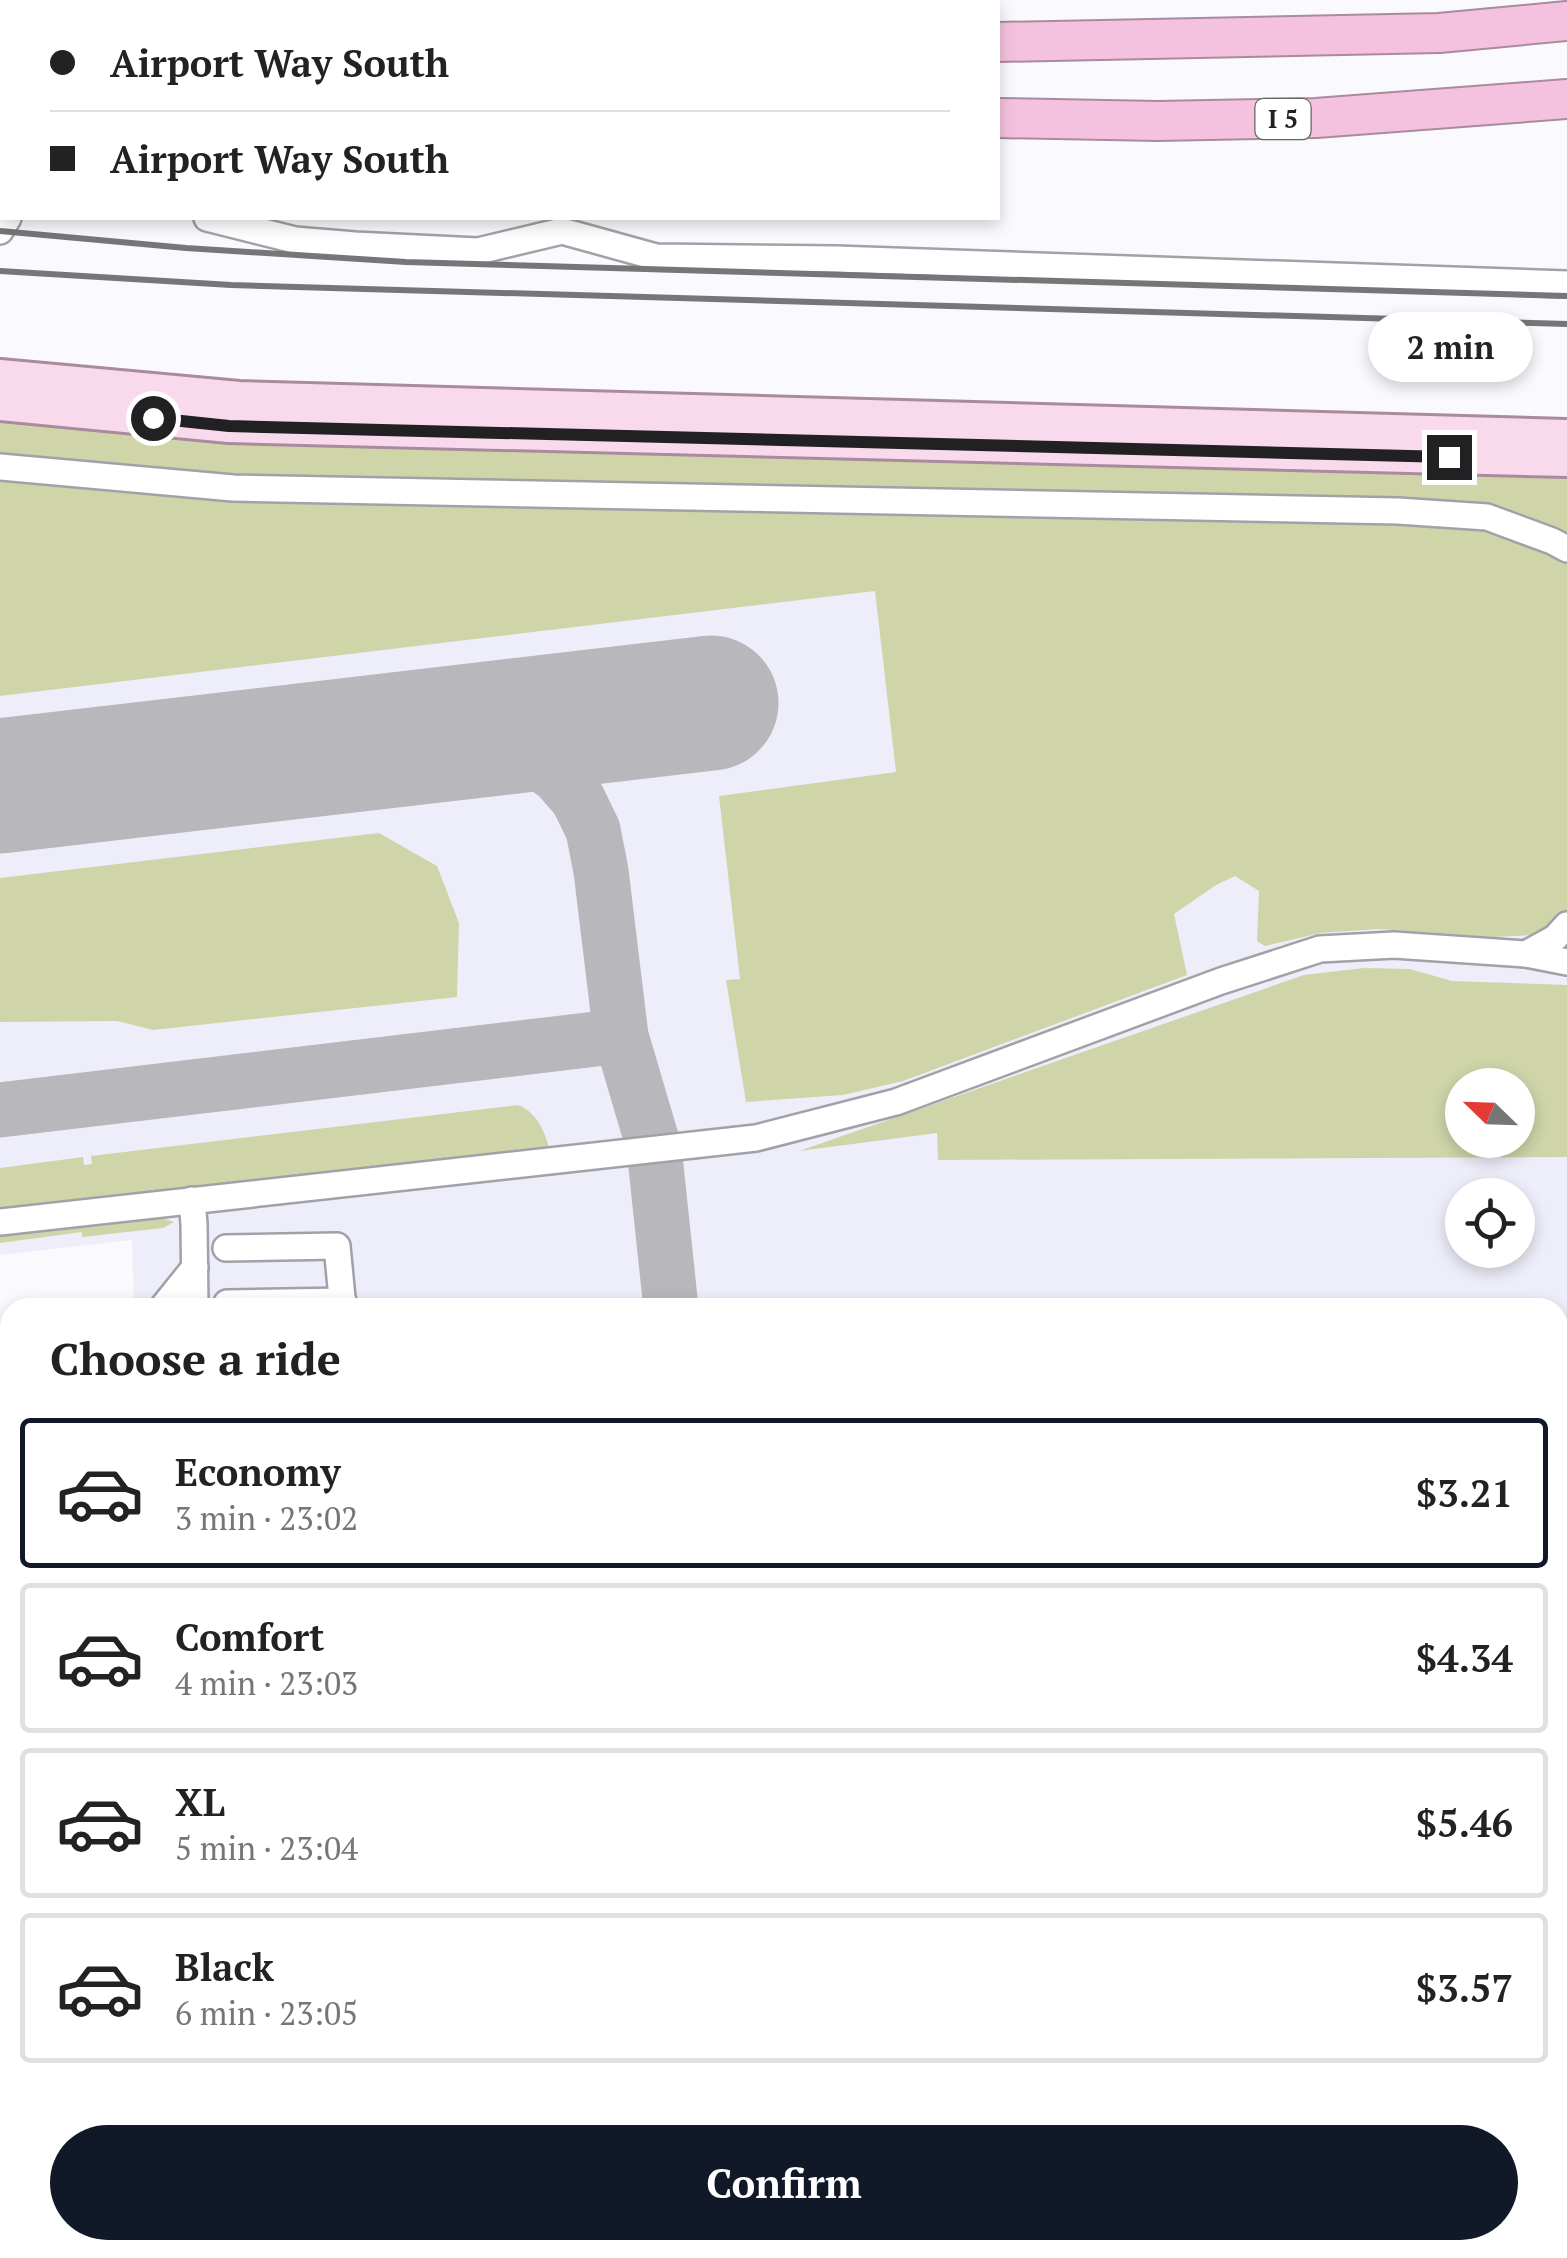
<!DOCTYPE html>
<meta charset="utf-8">
<style>
:root{--surface:#fff;--page:#f2f2f2;--text:#222;--muted:#767676;--line:#e0e0e0;--accent:#111827}
body{margin:0;font-family:"PT Serif",serif;background:var(--page);color:var(--text);height:100vh;display:flex;flex-direction:column;font-size:38px;white-space:nowrap}
*{box-sizing:border-box;margin:0}
p{font-size:32px;color:var(--muted)}
.icon{flex:none;width:55px;height:55px;fill:none;stroke:currentColor;stroke-width:2;stroke-linecap:round;stroke-linejoin:round}
.map{position:relative;flex:1;overflow:hidden}
.details{position:absolute;left:0px;top:1298px;width:1568px;height:962px;display:flex;flex-direction:column;background:var(--surface);border-radius:30px 30px 0 0;box-shadow:0 5px 15px #0003}
.details>*{flex:none}
.guide{position:absolute;left:0px;top:0px;width:1000px;height:220px;box-shadow:0 5px 15px #0003;display:grid;align-content:center;height:220px;padding:0 50px;background:var(--surface)}
.needle{width:65px;rotate:293deg}
.tools{position:absolute;left:1445px;top:1068px;display:grid;gap:20px}
.tools a{display:grid;place-items:center;width:90px;height:90px;border-radius:50%;background:var(--surface);box-shadow:0 5px 15px #0003;font-size:50px}
.end{position:absolute;width:45px;height:45px;margin:-22px;border:12px solid #212123;background:#fff;box-shadow:0 0 0 5px #fff}
.from{border-radius:50%}
.bubble{position:absolute;height:70px;border-radius:35px;background:var(--surface);box-shadow:0 5px 15px #0003;font-size:32px;font-weight:600;line-height:70px;text-align:center}
.guide b{display:flex;align-items:center;gap:35px;height:95px;font-size:38px}
.guide b+b{border-top:2px solid var(--line)}
.guide i{width:25px;height:25px;background:var(--text)}
ul{padding:0;list-style:none}
li{display:flex;align-items:center;gap:30px;height:150px;margin:0 20px 15px;padding:0 30px;border:5px solid var(--line);border-radius:10px}
li div{flex:1}
li b{display:block;font-size:38px}
li em{font-style:normal;font-weight:600}
li.active{border-color:var(--accent)}
li>.icon{width:90px;height:90px;stroke-width:1.5}
h2{padding:0 50px;font-size:45px;line-height:120px}
.button{display:flex;gap:20px;margin-top:auto;padding:20px 50px}
.button a{flex:1;height:115px;border-radius:60px;background:var(--accent);color:#fff;font-size:40px;font-weight:600;line-height:115px;text-align:center}
.map>svg:first-child{display:block}
</style>
<div class="map">
<svg width="1567" height="2258" viewBox="0 0 1567 2258">
<rect width="100%" height="100%" fill="#faf9fe"/>
<!-- built -->
<path fill="#eeeefa" fill-rule="evenodd" d="M0,413l970,42 597,30v1193l-9,21v-391h-1424l-2,-68 -132,15zM1462,1085h56v55h-56zM1462,1195h56v55h-56z"/>
<!-- industrial -->
<polygon fill="#f9eafe" points="1558,1869 1567,1869 1567,2258 0,2258 0,1897 10,1897 10,2250 1558,2250"/>
<!-- green -->
<g fill="#cfd5a9" fill-rule="evenodd">
<polygon points="0,420 235,440 591,453 625,449 758,458 900,458 982,462 1035,459 1567,473 1567,541 1544,528 328,483 0,459"/>
<polygon points="0,478 204,497 1154,514 1482,527 1517,537 1567,561 1567,912 1552,927 1534,935 1494,937 1379,929 1321,933 1265,946 1257,941 1259,891 1235,876 1216,885 1174,914 1187,975 903,1081 843,1095 746,1102 726,980 740,979 719,796 896,772 875,591 0,696"/>
<polygon points="379,833 437,866 459,923 457,997 153,1030 117,1021 0,1022 0,878"/>
<path d="M1364,968l46,1 42,12 115,4v172l-629,3 -1,-27 -138,18 505,-176zM1462,1085h56v55h-56z"/>
<path d="M518,1105c20,8 26,26 32,45l-31,-1 -12,5 -2,6 -505,49v-41l83,-11 1,8 8,-1 -1,-8z"/>
<polygon points="145,1212 174,1222 163,1228 82,1237 82,1232 0,1243 0,1229"/>
</g>
<g fill="none" stroke-linecap="round" stroke-linejoin="round">
<!-- taxiway -->
<g stroke="#b8b7bb" stroke-width="55">
<polyline points="445,735 509,744 530,755 558,776 578,799 593,830 601,871 621,1036 654,1148 671,1308"/>
<polyline points="0,1110 621,1036"/>
</g>
<!-- runway -->
<polyline stroke="#b8b7bb" stroke-width="135" points="0,786 711,703"/>
<!-- minor casing -->
<g stroke="#a1a1a8" stroke-width="30">
<g id="minor">
<polyline points="207,218 295,240 355,245 478,251 562,231 656,257 836,259 1567,284"/>
<polyline points="0,231 8,218"/>
<polyline points="0,467 233,488 1398,511 1487,517 1552,541 1567,549"/>
<polyline points="1526,954 1567,962"/>
<polyline points="192,1200 194,1224 195,1308"/>
<polyline points="0,1222 756,1138 896,1102 1221,981 1320,949 1394,945 1526,954 1555,938 1567,925"/>
<polyline points="226,1248 337,1246 343,1308"/>
<polyline points="227,1303 343,1301"/>
<polyline points="162,1308 195,1267"/>
<polyline points="1558,1369 1563,1356"/>
<polyline points="1558,1999 1567,1999"/>
<polyline points="327,2250 347,2258"/>
<polyline points="463,2250 463,2258"/>
<polyline points="1269,2250 1269,2258"/>
<polyline points="280,2258 282,2250"/>
</g>
</g>
<!-- major casing -->
<g stroke="#aa8a9d" stroke-width="38">
<g id="major">
<polyline points="0,376 239,398 1567,436"/>
<polyline points="0,404 229,426 1567,460"/>
<polyline points="1558,1813 1567,1813"/>
<polyline points="0,1835 10,1835"/>
</g>
</g>
<!-- highway casing -->
<g stroke="#aa8a9d" stroke-width="42">
<g id="highway">
<polyline points="327,0 360,2"/>
<polyline points="998,42 1439,33 1567,21"/>
<polyline points="0,52 2,53"/>
<polyline points="998,118 1158,121 1316,118 1567,99"/>
</g>
</g>
<!-- path -->
<g stroke="#8b8a8e" stroke-width="4" stroke-dasharray="8 8" stroke-linecap="butt">
<polyline points="0,1467 10,1466"/>
<polyline points="0,1491 10,1490"/>
</g>
<!-- minor -->
<use href="#minor" stroke="#fff" stroke-width="25"/>
<!-- major -->
<use href="#major" stroke="#f8daec" stroke-width="32"/>
<!-- highway -->
<use href="#highway" stroke="#f4c2df" stroke-width="38"/>
<!-- rail -->
<g stroke="#767578" stroke-width="6">
<polyline points="0,231 186,248 406,262 1567,296"/>
<polyline points="0,271 231,285 1567,324"/>
</g>
</g>
<g fill="none" stroke-linecap="round" stroke-linejoin="round">
<!-- route -->
<polyline stroke="#212123" stroke-width="12" points="153,418 229,426 1449,457"/>
</g>
<g text-anchor="middle" stroke-width="8" stroke-linejoin="round" paint-order="stroke">
<!-- shield labels -->
<rect fill="#fff" stroke="#646465" stroke-width="2.5" x="1255.5" y="99" width="55" height="40" rx="8"/>
<g font-size="25" font-weight="bold" fill="#212123">
<text x="1283" y="128">I 5</text>
</g>
</g>
</svg>
<div class="tools">
<a><svg class="needle" viewBox="-14 -14 28 28"><path d="M0-13l5 13h-10z" fill="#e53935"/><path d="M0 13l5-13h-10z" fill="#767676"/></svg></a>
<a><svg class="icon" aria-label="locate" viewBox="0 0 24 24"><circle cx="12" cy="12" r="6"/><path d="M12 2v4M12 18v4M2 12h4M18 12h4"/></svg></a>
</div>
<i class="end from" style="left:153px;top:418px"></i>
<i class="end" style="left:1449px;top:457px"></i>
<div class="bubble" style="left:1368px;top:312px;width:165px">2 min</div>
<div class="guide">
<b><i class="from"></i>Airport Way South</b>
<b><i></i>Airport Way South</b>
</div>
<section class="details">
<h2>Choose a ride</h2>
<ul>
<li class="active"><svg class="icon" aria-label="car" viewBox="0 0 24 24"><path d="M5 17H2v-5l4-1 3-4h7l3 4 3 1v5h-3M9 17h6M6 11h13"/><circle cx="7" cy="17" r="2"/><circle cx="17" cy="17" r="2"/></svg><div><b>Economy</b><p>3 min · 23:02</p></div><em>$3.21</em></li>
<li><svg class="icon" aria-label="car" viewBox="0 0 24 24"><path d="M5 17H2v-5l4-1 3-4h7l3 4 3 1v5h-3M9 17h6M6 11h13"/><circle cx="7" cy="17" r="2"/><circle cx="17" cy="17" r="2"/></svg><div><b>Comfort</b><p>4 min · 23:03</p></div><em>$4.34</em></li>
<li><svg class="icon" aria-label="car" viewBox="0 0 24 24"><path d="M5 17H2v-5l4-1 3-4h7l3 4 3 1v5h-3M9 17h6M6 11h13"/><circle cx="7" cy="17" r="2"/><circle cx="17" cy="17" r="2"/></svg><div><b>XL</b><p>5 min · 23:04</p></div><em>$5.46</em></li>
<li><svg class="icon" aria-label="car" viewBox="0 0 24 24"><path d="M5 17H2v-5l4-1 3-4h7l3 4 3 1v5h-3M9 17h6M6 11h13"/><circle cx="7" cy="17" r="2"/><circle cx="17" cy="17" r="2"/></svg><div><b>Black</b><p>6 min · 23:05</p></div><em>$3.57</em></li>
</ul>
<div class="button"><a>Confirm</a></div>
</section>
</div>
